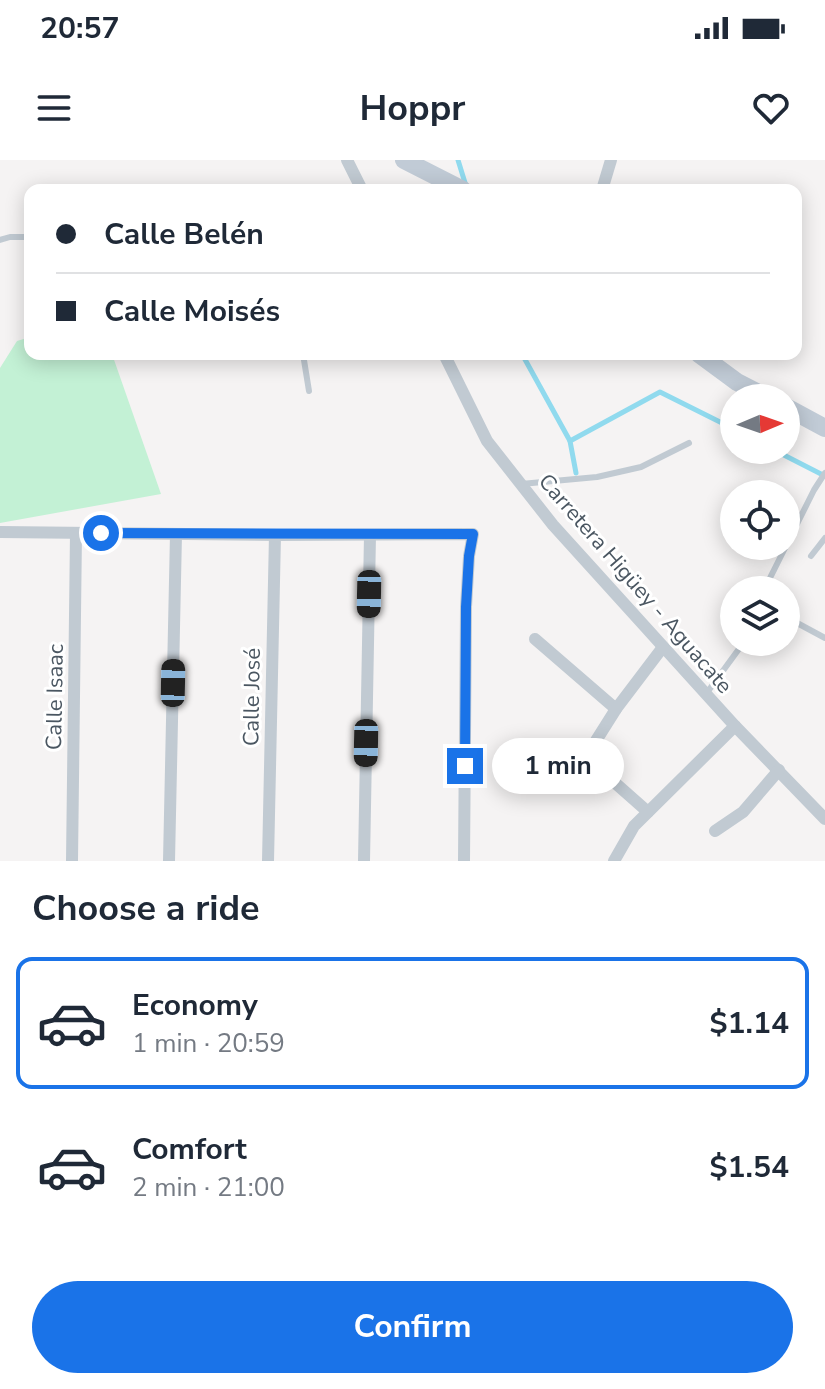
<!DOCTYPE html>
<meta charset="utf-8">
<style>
:root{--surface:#fff;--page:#f6f6f7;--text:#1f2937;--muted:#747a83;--line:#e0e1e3;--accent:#1a73e8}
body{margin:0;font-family:"Nunito Sans",sans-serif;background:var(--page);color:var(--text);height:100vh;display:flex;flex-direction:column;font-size:30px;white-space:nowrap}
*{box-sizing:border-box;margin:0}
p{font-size:26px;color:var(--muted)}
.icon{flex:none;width:44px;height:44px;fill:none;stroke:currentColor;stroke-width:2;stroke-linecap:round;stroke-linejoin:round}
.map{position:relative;height:701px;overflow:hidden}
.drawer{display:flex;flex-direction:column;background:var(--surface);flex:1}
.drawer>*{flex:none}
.guide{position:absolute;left:24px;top:24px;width:778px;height:176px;border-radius:16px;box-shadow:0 4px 20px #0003;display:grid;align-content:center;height:176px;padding:0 32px;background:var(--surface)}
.needle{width:52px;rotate:88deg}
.fabs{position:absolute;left:720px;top:224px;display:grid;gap:16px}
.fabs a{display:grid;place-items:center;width:80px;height:80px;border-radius:50%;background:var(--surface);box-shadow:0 4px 20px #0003;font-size:40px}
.end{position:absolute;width:36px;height:36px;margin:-18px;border:10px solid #1a73e8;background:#fff;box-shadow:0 0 0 4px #fff}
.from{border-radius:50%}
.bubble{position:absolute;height:56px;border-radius:28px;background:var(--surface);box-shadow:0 4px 20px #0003;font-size:26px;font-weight:700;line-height:56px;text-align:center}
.car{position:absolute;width:24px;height:48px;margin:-24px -12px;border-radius:10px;box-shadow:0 0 6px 2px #0007;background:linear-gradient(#222 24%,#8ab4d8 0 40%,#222 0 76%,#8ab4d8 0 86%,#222 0)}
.guide b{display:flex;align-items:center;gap:28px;height:76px;font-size:30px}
.guide b+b{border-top:2px solid var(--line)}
.guide i{width:20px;height:20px;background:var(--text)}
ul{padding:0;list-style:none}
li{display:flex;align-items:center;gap:24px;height:132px;margin:0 16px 12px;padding:0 16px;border:4px solid transparent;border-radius:16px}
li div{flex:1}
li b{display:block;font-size:30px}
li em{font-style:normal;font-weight:700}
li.on{border-color:var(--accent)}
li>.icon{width:72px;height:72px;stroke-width:1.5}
h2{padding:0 32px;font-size:36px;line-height:96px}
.primary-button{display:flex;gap:16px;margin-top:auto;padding:16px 32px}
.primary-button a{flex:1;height:92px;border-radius:48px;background:var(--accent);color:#fff;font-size:32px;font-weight:700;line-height:92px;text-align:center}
.status{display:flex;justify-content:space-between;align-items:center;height:56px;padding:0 40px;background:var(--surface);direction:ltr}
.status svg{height:22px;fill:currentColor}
header{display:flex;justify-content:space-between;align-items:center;height:104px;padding:0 32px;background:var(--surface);font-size:36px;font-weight:700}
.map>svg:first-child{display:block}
</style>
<div class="status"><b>20:57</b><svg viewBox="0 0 49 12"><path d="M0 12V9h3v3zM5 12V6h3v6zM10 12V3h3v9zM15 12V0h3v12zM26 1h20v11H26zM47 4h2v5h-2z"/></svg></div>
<header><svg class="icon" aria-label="menu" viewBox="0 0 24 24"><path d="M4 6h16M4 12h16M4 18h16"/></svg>Hoppr<svg class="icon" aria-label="heart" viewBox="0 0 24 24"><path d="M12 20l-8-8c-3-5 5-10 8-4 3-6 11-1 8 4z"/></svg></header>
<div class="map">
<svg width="825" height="701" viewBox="0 0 825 701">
<rect width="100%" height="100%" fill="#f5f3f3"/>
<!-- green -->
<polygon fill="#c3f1d5" points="30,177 30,194 112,194 161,334 0,363 0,208 17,181"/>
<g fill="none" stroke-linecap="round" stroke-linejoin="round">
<!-- stream -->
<g stroke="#90daee" stroke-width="5">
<polyline points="458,0 466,26"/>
<polyline points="522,194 570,281 576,313"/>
<polyline points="570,281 660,232 734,269"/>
<polyline points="774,290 825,316"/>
</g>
<!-- service -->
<g stroke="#c1cad2" stroke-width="6">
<polyline points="0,80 10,77 30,77"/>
<polyline points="303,194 309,231"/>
<polyline points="521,324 597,317 641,307 689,283"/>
<polyline points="786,386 814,330 825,313"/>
<polyline points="811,396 825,378"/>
<polyline points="764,430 786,386"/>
<polyline points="786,457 825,478"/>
<polyline points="706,534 744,482"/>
</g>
<!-- minor -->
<g stroke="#c1cad2" stroke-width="12">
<polyline points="347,0 362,30"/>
<polyline points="602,30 611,0"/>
<polyline points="444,194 487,281 553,365 735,566 825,659"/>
<polyline points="0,372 278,375 473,374 469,396 466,447 464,701"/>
<polyline points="535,479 616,549"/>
<polyline points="648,652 588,599 587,595 616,549 663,487"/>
<polyline points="715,671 743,652 779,610"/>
<polyline points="72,701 76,373"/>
<polyline points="169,701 176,374"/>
<polyline points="268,701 275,375"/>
<polyline points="364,701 370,375"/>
<polyline points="614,701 634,666 735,566"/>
</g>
<!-- secondary -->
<g stroke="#c1cbd6" stroke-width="18">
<polyline points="404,0 463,30"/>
<polyline points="699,194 737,222 768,238"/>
<polyline points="786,247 825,268"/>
</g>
</g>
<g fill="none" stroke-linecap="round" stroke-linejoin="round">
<!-- route -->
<polyline stroke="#1a73e8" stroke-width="10" points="101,373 473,374 469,396 466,447 465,606"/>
</g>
<g text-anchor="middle" stroke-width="6" stroke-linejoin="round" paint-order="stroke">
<!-- street labels -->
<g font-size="22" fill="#4a5661" stroke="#fff">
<text transform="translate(636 423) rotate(49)" y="8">Carretera Higüey - Aguacate</text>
<text transform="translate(54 537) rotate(-89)" y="8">Calle Isaac</text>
<text transform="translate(251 537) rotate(-89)" y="8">Calle José</text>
</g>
</g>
</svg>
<div class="fabs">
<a><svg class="needle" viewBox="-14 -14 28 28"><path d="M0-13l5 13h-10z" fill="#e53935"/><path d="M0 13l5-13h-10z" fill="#747a83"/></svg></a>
<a><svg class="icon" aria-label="locate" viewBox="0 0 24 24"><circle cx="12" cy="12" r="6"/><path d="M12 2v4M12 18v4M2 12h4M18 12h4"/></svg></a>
<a><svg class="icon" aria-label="layers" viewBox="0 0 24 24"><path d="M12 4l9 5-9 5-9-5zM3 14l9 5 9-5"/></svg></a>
</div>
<i class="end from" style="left:101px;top:373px"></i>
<i class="end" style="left:465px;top:606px"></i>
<div class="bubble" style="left:492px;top:578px;width:132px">1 min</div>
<i class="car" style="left:369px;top:434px;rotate:181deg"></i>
<i class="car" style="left:173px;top:523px;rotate:1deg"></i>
<i class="car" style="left:366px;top:583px;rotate:181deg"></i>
<div class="guide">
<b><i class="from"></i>Calle Belén</b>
<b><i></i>Calle Moisés</b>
</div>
</div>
<section class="drawer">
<h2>Choose a ride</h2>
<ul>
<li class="on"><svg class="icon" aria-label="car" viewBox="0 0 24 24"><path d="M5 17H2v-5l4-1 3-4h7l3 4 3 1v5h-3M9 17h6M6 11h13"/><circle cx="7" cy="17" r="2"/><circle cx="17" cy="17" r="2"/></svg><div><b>Economy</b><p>1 min · 20:59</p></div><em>$1.14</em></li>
<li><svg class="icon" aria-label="car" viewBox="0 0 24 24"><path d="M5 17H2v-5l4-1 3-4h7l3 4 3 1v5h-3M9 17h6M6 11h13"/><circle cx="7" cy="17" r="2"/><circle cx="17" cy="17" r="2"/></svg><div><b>Comfort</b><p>2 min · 21:00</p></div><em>$1.54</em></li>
</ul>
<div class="primary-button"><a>Confirm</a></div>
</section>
